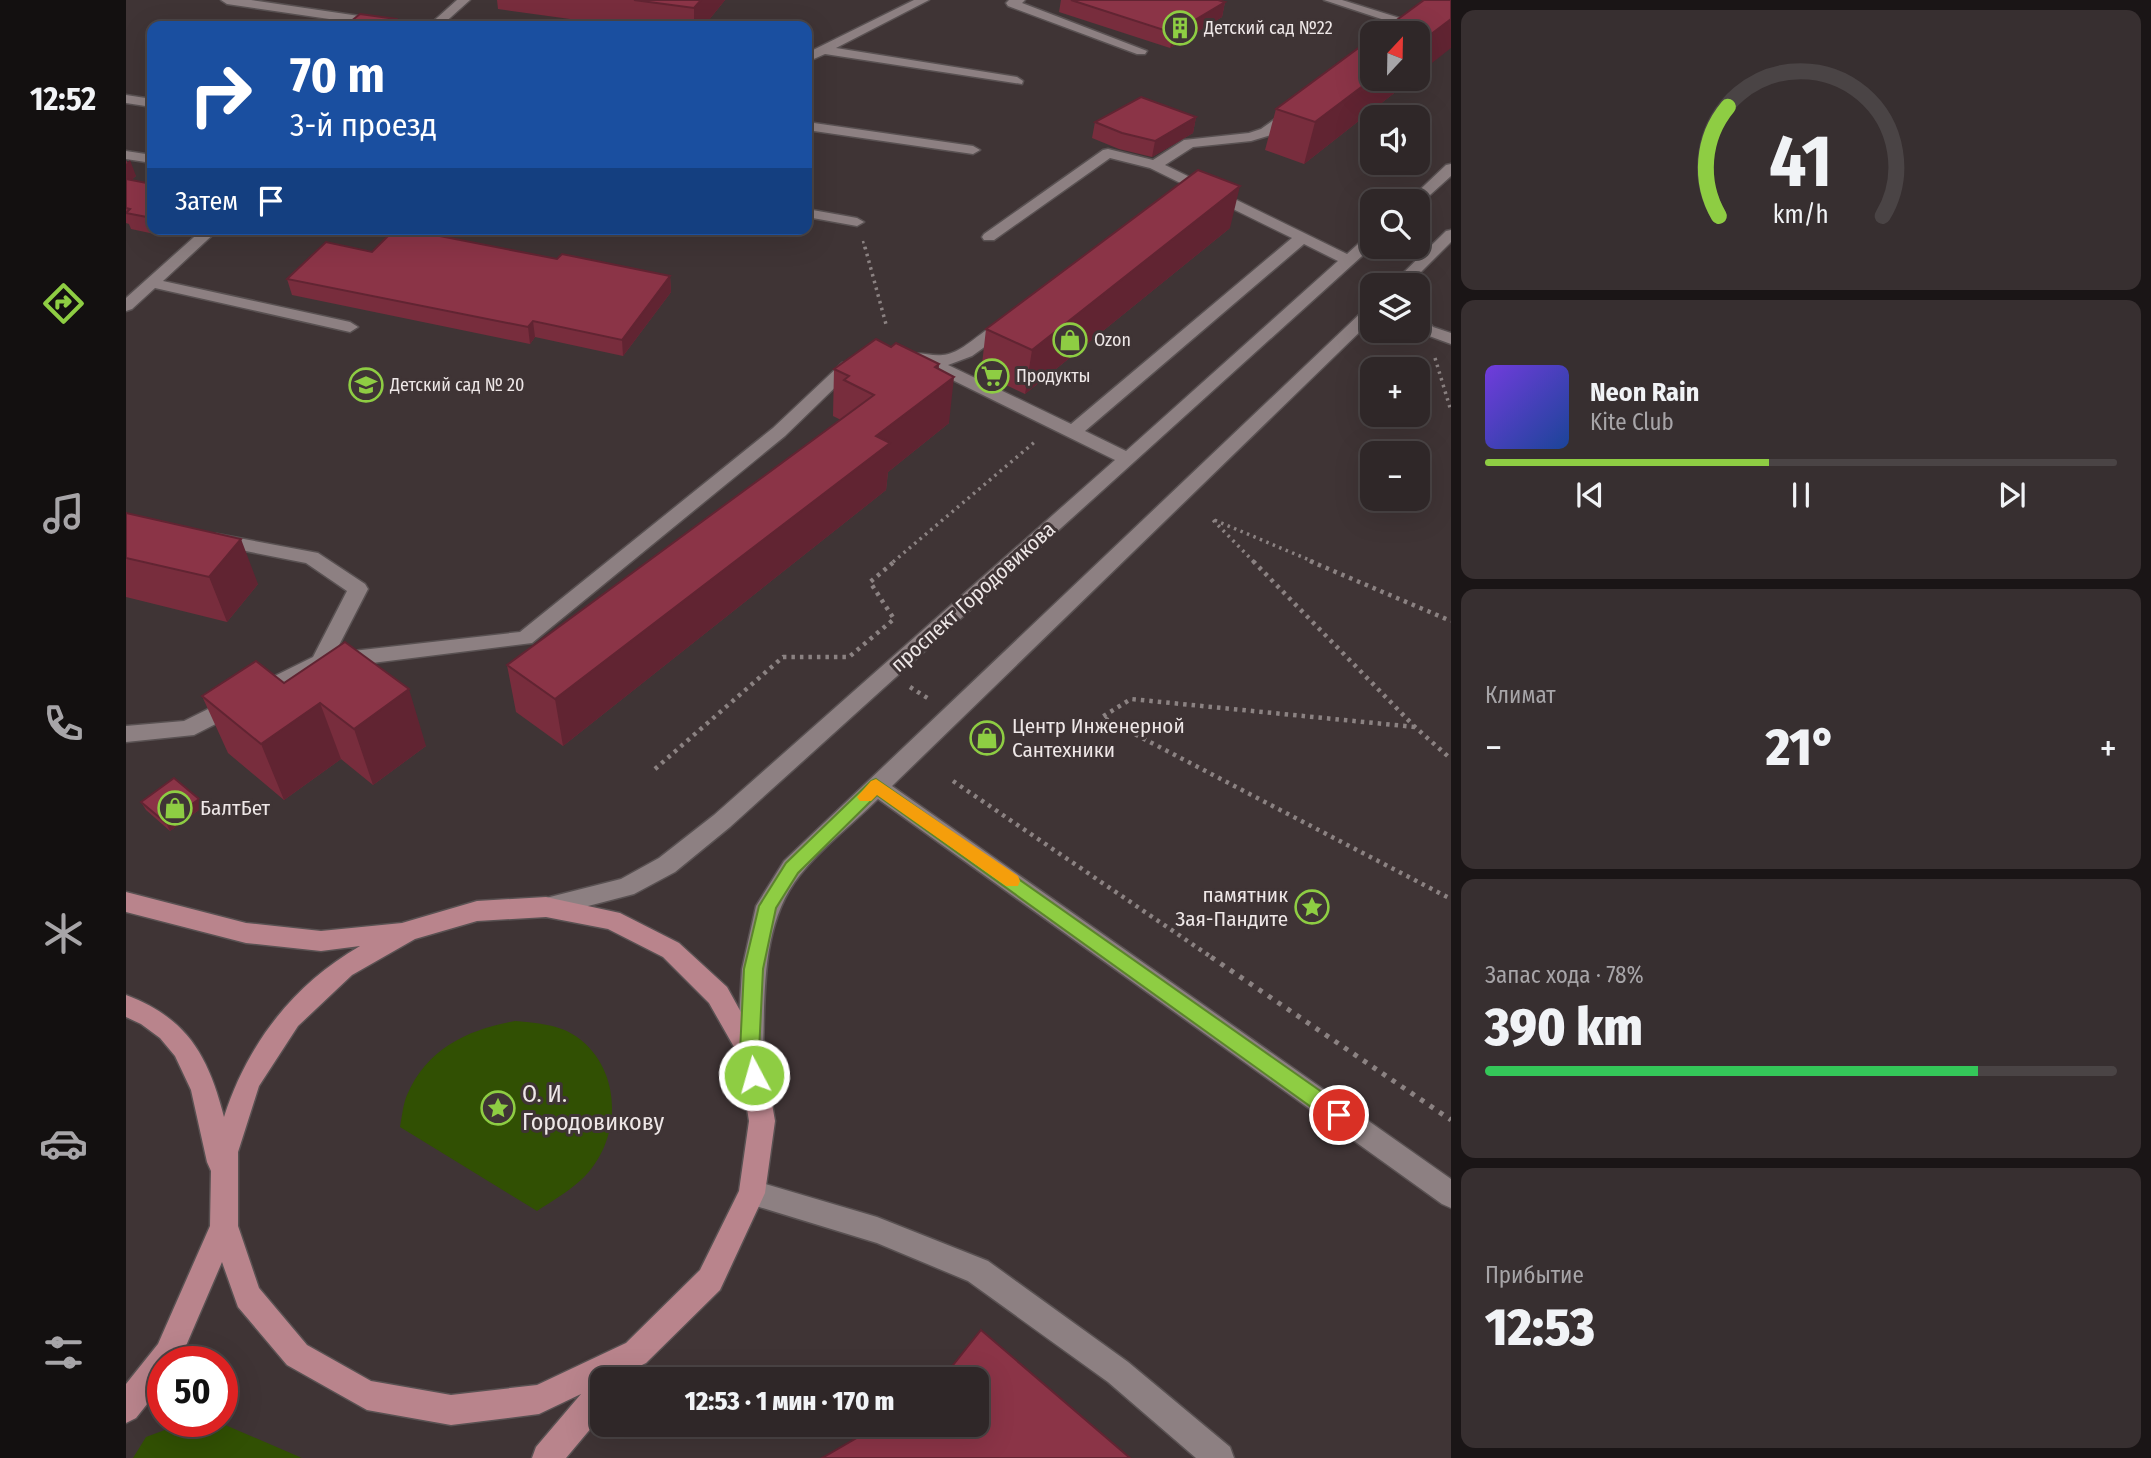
<!DOCTYPE html>
<html lang="ru">
<meta charset="utf-8">
<style>
body{margin:0;font-family:"Fira Sans Condensed",sans-serif;background:#372f30;color:#f1f3f6;height:100vh;display:flex;flex-direction:column;font-size:26px;white-space:nowrap}
*{box-sizing:border-box;margin:0}
p{font-size:23px;color:#a7a5a8}
.icon{flex:none;width:38px;height:38px;fill:none;stroke:currentColor;stroke-width:2;stroke-linecap:round;stroke-linejoin:round}
.map{position:relative;flex:1;overflow:hidden}
.side{display:flex;flex-direction:column;gap:10px;padding:10px;background:#1a1516;width:700px}
.side>*{flex:none}
.banner{position:absolute;left:21px;top:21px;width:665px;height:214px;border-radius:14px;box-shadow:0 7px 28px #0002,0 0 0 2px #4a4445;background:#1a4fa0;color:#fff;overflow:hidden}
.needle{width:46px;rotate:22deg}
.buttons{position:absolute;left:1234px;top:21px;display:grid;gap:14px}
.buttons a{display:grid;place-items:center;width:70px;height:70px;border-radius:14px;background:#2f2728;box-shadow:0 7px 28px #0002,0 0 0 2px #4a4445;font-size:35px}
.speed{position:absolute;left:21px;top:1346px;display:flex;gap:14px;font-size:35px;font-weight:700;text-align:center}
.speed>*{display:grid;place-content:center;width:91px;height:91px;border-radius:50%;background:#2f2728;box-shadow:0 7px 28px #0002,0 0 0 2px #4a4445;line-height:1}
.speed .limit{border:10px solid #d22;background:#fff;color:#111}
.pin{position:absolute;display:grid;place-items:center;width:60px;height:60px;color:#fff;margin:-30px;border:4px solid #fff;border-radius:50%;box-shadow:0 2px 7px #0007}
.me{position:absolute;width:77px;margin:-38px;rotate:354deg;stroke-linejoin:round;filter:drop-shadow(0 0 5px #0008)}
.turn{display:flex;align-items:center;gap:24px;height:147px;padding:0 28px;font-size:32px}
.turn .icon{width:91px;height:91px;stroke-width:2.5}
.turn b{display:block;font-size:49px;line-height:60px}
.then{display:flex;align-items:center;height:66px;padding:0 28px;background:#0003;gap:14px;font-size:26px}
.big{font-size:52px;font-weight:800;line-height:1.1}
.side .widget{flex:1;display:flex;flex-direction:column;justify-content:center;gap:10px;min-width:0;padding:0 24px;border-radius:14px;background:#372f30}
.side .dial{align-items:center;gap:0}
.dial svg{height:182px;overflow:visible;fill:none;stroke:#4a4445;stroke-width:7;stroke-linecap:round;text-anchor:middle}
.dial text{fill:#f1f3f6;stroke:none}
.song{display:flex;align-items:center;gap:21px}
.cover{width:84px;height:84px;border-radius:10px;background:linear-gradient(135deg,hsl(260 70% 55%),hsl(220 70% 35%))}
.played{height:7px;border-radius:4px;background:linear-gradient(90deg,#8ecd43 45%,#4a4445 45%)}
.keys{display:flex;justify-content:space-around;direction:ltr}
.heat{display:flex;justify-content:space-between;align-items:center;font-size:38px;direction:ltr}
.charge{height:10px;border-radius:5px;background:linear-gradient(90deg,#34c759 78%,#4a4445 0)}
.trip{position:absolute;left:464px;top:1367px;width:399px;height:70px;border-radius:14px;background:#2f2728;box-shadow:0 7px 28px #0002,0 0 0 2px #4a4445;font-weight:800;line-height:70px;text-align:center}
main{display:flex;flex:1;min-height:0}
.dock{display:flex;flex-direction:column;width:126px;justify-content:space-around;align-items:center;background:#131010;color:#a7a5a8}
.dock .icon{width:49px;height:49px}
.dock .active{color:#8ecd43}
.dock b{font-size:32px;color:#f1f3f6}
.map>svg:first-child{display:block}
.green{fill:#315003}
.lines{fill:none;stroke-linecap:round;stroke-linejoin:round}
.minor-casing{stroke:#595152;stroke-width:3}
.major-casing{stroke:#595152;stroke-width:3}
.path-far3{stroke:#8b8282;stroke-width:2.5;stroke-dasharray:2.5 3.5;stroke-linecap:butt}
.path-far2{stroke:#8b8282;stroke-width:3.5;stroke-dasharray:2.5 4.5;stroke-linecap:butt}
.path-far1{stroke:#8b8282;stroke-width:4.5;stroke-dasharray:3.5 5;stroke-linecap:butt}
.path{stroke:#8b8282;stroke-width:5;stroke-dasharray:4.5 7;stroke-linecap:butt}
.minor{fill:#8d8082;fill-rule:evenodd}
.major{fill:#b9848c;fill-rule:evenodd}
.wall{fill:#782d3d}
.shaded-wall{fill:#612432}
.building{fill:#8b3447;stroke:#612432;stroke-width:2}
.route{fill:#8ecd43;stroke:#5c852c;stroke-width:2}
.slow{fill:#f59e0b}
.labels{text-anchor:middle;dominant-baseline:central;stroke-width:6;stroke-linejoin:round;paint-order:stroke}
.far-poi-label{font-size:18px;fill:#eee7e7;stroke:#3f3435;text-anchor:start}
.street-label{font-size:21px;fill:#eee7e7;stroke:#3f3435}
.poi-label{font-size:21px;fill:#eee7e7;stroke:#3f3435;text-anchor:start}
.near-poi-label{font-size:24px;fill:#eee7e7;stroke:#3f3435;text-anchor:start}
</style>
<main>
<nav class="dock">
<b>12:52</b>
<svg class="icon active" aria-label="directions" viewBox="0 0 24 24"><path d="M12 3l9 9-9 9-9-9zM9 14v-3h6M13 9l2 2-2 2"/></svg>
<svg class="icon" aria-label="music" viewBox="0 0 24 24"><path d="M9 18V5l10-2v13"/><circle cx="6" cy="18" r="3"/><circle cx="16" cy="16" r="3"/></svg>
<svg class="icon" aria-label="phone" viewBox="0 0 24 24"><path d="M5 4h4l2 5-3 2q2 4 5 5l2-3 5 2v4C11 20 4 13 5 4z"/></svg>
<svg class="icon" aria-label="climate" viewBox="0 0 24 24"><path d="M12 3v18M4 7l16 10M4 17L20 7"/></svg>
<svg class="icon" aria-label="car" viewBox="0 0 24 24"><path d="M5 17H2v-5l4-1 3-4h7l3 4 3 1v5h-3M9 17h6M6 11h13"/><circle cx="7" cy="17" r="2"/><circle cx="17" cy="17" r="2"/></svg>
<svg class="icon" aria-label="filters" viewBox="0 0 24 24"><path d="M4 7h16M4 17h16"/><circle cx="9" cy="7" r="2"/><circle cx="15" cy="17" r="2"/></svg>
</nav>
<div class="map">
<svg width="1325" height="1458" viewBox="0 0 1325 1458">
<rect width="100%" height="100%" fill="#3f3435"/>
<!-- green -->
<path class="green" d="M 389,1021 C 410,1023 433,1024 451,1037 C 498,1071 496,1142 455,1180 C 442,1192 426,1201 411,1211 L 274,1127 C 276,1117 277,1104 281,1095 C 301,1048 343,1029 389,1021 Z
M 63,1421 L 90,1421 L 176,1458 L 7,1458 L 20,1437 Z"/>
<g class="lines">
<defs>
<path id="minor" d="M 95,0 L 125,0 L 274,22 L 280,26 L 251,26 L 101,4 Z
M 331,0 L 344,0 L 315,26 L 302,26 Z
M 788,0 L 803,0 L 710,48 L 891,77 L 897,81 L 896,84 L 699,54 L 681,62 L 681,53 Z
M 883,0 L 899,0 L 896,3 L 1021,51 L 1019,54 L 1011,54 L 882,6 L 880,3 Z
M 1198,0 L 1216,0 L 1325,34 L 1325,42 Z
M 0,95 L 26,99 L 26,107 L 0,103 Z
M 1166,107 L 1173,111 L 1171,114 L 1145,135 L 1125,141 L 1067,147 L 1039,165 L 1221,254 L 1241,236 L 1246,235 L 1246,247 L 604,827 L 549,872 L 508,894 L 420,917 L 412,914 L 408,907 L 412,900 L 495,879 L 533,858 L 588,815 L 989,460 L 794,364 L 778,361 L 776,358 L 778,355 C 799,349 810,362 832,350 C 847,343 873,315 889,319 L 891,322 L 889,325 L 846,356 L 822,365 L 945,424 L 1166,238 L 1024,168 L 984,158 L 868,240 L 858,240 L 856,237 L 858,234 L 977,150 L 982,149 L 1027,160 L 1058,140 L 1123,133 L 1135,129 ZM 1178,244 L 1212,261 L 1000,451 L 959,431 Z
M 681,122 L 847,146 L 854,150 L 847,154 L 681,130 Z
M 0,151 L 26,155 L 26,163 L 0,159 Z
M 1325,164 L 1325,176 L 1294,204 L 1292,205 L 1292,201 L 1282,201 L 1320,165 Z
M 681,209 L 731,218 L 738,222 L 731,226 L 681,217 Z
M 77,229 L 93,229 L 37,281 L 224,322 L 232,327 L 224,332 L 29,288 L 6,309 L 0,311 L 0,298 Z
M 1325,230 L 1325,242 L 1282,285 L 1265,285 L 1320,231 Z
M 1246,306 L 1246,320 L 766,786 L 1325,1179 L 1325,1208 L 1316,1204 L 752,799 C 727,824 696,847 674,875 C 635,923 639,993 637,1052 L 633,1060 L 624,1063 L 615,1060 L 611,1052 L 616,969 L 630,906 L 658,861 L 1240,308 Z
M 1292,315 L 1298,317 L 1307,327 L 1325,333 L 1325,344 L 1295,333 L 1292,329 Z
M 731,360 L 737,362 L 739,365 L 737,368 L 727,370 L 659,436 L 406,643 L 198,669 L 68,735 L 0,742 L 0,726 L 58,721 L 187,657 L 221,591 L 180,563 L 84,544 L 82,540 L 84,536 L 91,534 L 192,553 L 239,584 L 242,589 L 209,653 L 394,632 L 647,428 L 716,363 Z
M 626,1180 L 751,1217 L 862,1261 L 1002,1362 L 1104,1447 L 1108,1458 L 1070,1458 L 982,1382 L 842,1281 L 751,1243 L 617,1202 L 613,1193 L 617,1184 Z"/>
<path id="major" d="M 0,892 L 120,923 L 195,931 L 276,923 L 351,901 L 420,897 L 494,913 L 553,943 L 601,987 L 637,1052 L 649,1121 L 639,1193 L 594,1290 L 520,1363 L 487,1379 L 476,1379 L 476,1415 L 440,1458 L 406,1458 L 410,1447 L 455,1394 L 413,1414 L 325,1425 L 241,1410 L 161,1365 L 112,1307 L 96,1262 L 53,1362 L 37,1362 L 37,1384 L 10,1418 L 0,1423 L 0,1384 L 32,1344 L 84,1226 L 85,1171 L 81,1162 L 65,1090 L 49,1056 L 34,1038 L 15,1024 L 0,1017 L 0,995 C 61,1018 82,1055 98,1117 C 122,1043 167,985 234,946 L 195,951 L 120,943 L 0,912 ZM 420,917 L 482,929 L 537,957 L 583,1003 L 612,1054 L 623,1121 L 613,1191 L 574,1270 L 500,1343 L 411,1385 L 325,1395 L 245,1381 L 181,1345 L 133,1288 L 112,1226 L 112,1152 L 133,1086 L 172,1026 L 226,975 L 289,939 L 351,921 Z"/>
</defs>
<!-- minor casing -->
<use href="#minor" class="minor-casing"/>
<!-- major casing -->
<use href="#major" class="major-casing"/>
<!-- path-far3 -->
<path class="path-far3" d="M 737,241 L 739,249"/>
<!-- path-far2 -->
<path class="path-far2" d="M 739,247 L 761,328
M 1309,358 L 1325,411
M 767,562 L 911,440
M 1128,562 L 1086,519 L 1188,562"/>
<!-- path-far1 -->
<path class="path-far1" d="M 1127,561 L 1289,727 L 1325,759
M 1184,561 L 1325,621
M 784,687 L 803,699
M 860,726 L 872,732
M 1289,727 L 1005,699 L 976,717 L 1325,899
M 529,769 L 657,657 L 723,657 L 768,619 L 744,582 L 769,561
M 827,781 L 1088,959"/>
<!-- path -->
<path class="path" d="M 1085,957 L 1325,1120"/>
<!-- minor -->
<use href="#minor" class="minor"/>
<!-- major -->
<use href="#major" class="major"/>
</g>
<!-- wall -->
<path class="wall" d="M 371,0 L 599,0 L 578,26 L 495,26 L 372,9 Z
M 935,0 L 1092,0 L 1099,2 L 1096,17 L 1044,48 L 933,12 Z
M 1246,79 L 1286,79 L 1178,164 L 1139,150 L 1150,109 Z
M 1070,117 L 1067,133 L 1026,157 L 993,149 L 966,138 L 969,122 Z
M 0,160 L 10,176 L 5,180 L 26,184 L 26,229 L 45,229 L 38,236 L 5,229 L 3,224 L 0,223 Z
M 1104,228 L 899,394 L 855,373 L 860,329 Z
M 246,252 L 431,259 L 544,276 L 545,292 L 497,356 L 409,337 L 404,344 L 166,295 L 161,279 Z
M 765,347 L 813,364 L 812,369 L 823,423 L 762,472 L 760,490 L 437,746 L 390,712 L 381,665 L 715,420 L 707,416 L 708,369 Z
M 0,513 L 132,584 L 101,622 L 0,597 Z
M 158,683 L 300,746 L 247,785 L 215,759 L 158,800 L 102,753 L 76,696 Z
M 15,802 L 77,807 L 44,831 L 20,810 Z"/>
<!-- shaded-wall -->
<path class="shaded-wall" d="M 575,0 L 599,0 L 578,26 L 568,26 L 568,8 Z
M 1099,2 L 1096,17 L 1044,48 L 1047,33 Z
M 270,19 L 272,26 L 262,26 Z
M 1325,19 L 1325,48 L 1292,74 L 1292,44 Z
M 1246,79 L 1286,79 L 1178,164 L 1189,122 Z
M 1070,117 L 1067,133 L 1026,157 L 1029,141 Z
M 4,160 L 10,176 L 0,185 L 0,164 Z
M 1114,186 L 1104,228 L 899,394 L 906,350 Z
M 36,229 L 45,229 L 38,236 Z
M 544,276 L 545,292 L 497,356 L 496,340 Z
M 407,321 L 409,337 L 404,344 L 402,327 Z
M 813,364 L 811,390 L 828,377 L 823,423 L 762,472 L 760,490 L 437,746 L 429,699 L 750,436 L 809,367 Z
M 115,539 L 132,584 L 101,622 L 83,577 Z
M 283,689 L 300,746 L 247,785 L 228,729 Z
M 194,703 L 215,759 L 158,800 L 135,744 Z
M 73,799 L 77,807 L 44,831 L 40,823 Z"/>
<!-- building -->
<path class="building" d="M 508,0 L 575,0 L 568,8 Z
M 945,0 L 1092,0 L 1099,2 L 1047,33 Z
M 1298,0 L 1325,0 L 1325,19 L 1292,44 L 1292,33 L 1253,33 Z
M 234,14 L 270,19 L 262,26 L 219,26 Z
M 1246,38 L 1246,79 L 1189,122 L 1150,109 Z
M 1015,97 L 1070,117 L 1029,141 L 996,133 L 969,122 Z
M 1072,170 L 1114,186 L 906,350 L 860,329 Z
M 0,179 L 26,184 L 26,218 L 0,213 L 4,209 L 0,208 Z
M 269,229 L 278,229 L 431,259 L 436,254 L 544,276 L 496,340 L 407,321 L 402,327 L 161,279 L 200,242 L 246,252 Z
M 750,339 L 765,347 L 770,343 L 813,364 L 809,367 L 828,377 L 750,436 L 764,443 L 429,699 L 381,665 L 748,395 L 718,380 L 723,376 L 708,369 Z
M 0,513 L 115,539 L 83,577 L 0,558 Z
M 219,642 L 283,689 L 228,729 L 194,703 L 135,744 L 76,696 L 130,661 L 158,683 Z
M 48,778 L 73,799 L 40,823 L 15,802 Z
M 855,1330 L 1004,1458 L 696,1458 L 755,1424 L 850,1424 L 850,1379 L 816,1379 Z"/>
<!-- route -->
<path class="route" d="M 750,779 L 1220,1109 L 1223,1115 L 1220,1122 L 1213,1124 L 1206,1122 L 751,795 L 672,873 L 650,908 L 637,969 L 633,1052 L 637,1075 L 635,1081 L 628,1084 L 621,1081 L 614,1052 L 618,969 L 633,906 L 660,863 L 745,781 Z"/>
<!-- slow -->
<path class="slow" d="M 750,779 L 892,876 L 894,881 L 892,886 L 880,886 L 751,795 L 745,801 L 734,801 L 731,797 L 745,781 Z"/>
<!-- icons -->
<defs>
<symbol id="building-ring" viewBox="-11 -11 22 22"><circle r="9.5" fill="#3f3435" stroke="#8ecd43" stroke-width="1.5"/><path d="M-4-6H4V6H1V3H-1V6H-4ZM-2.5-4.3h1.7v1.8h-1.7ZM.8-4.3h1.7v1.8H.8ZM-2.5-1h1.7V.8h-1.7ZM.8-1h1.7V.8H.8Z" fill="#8ecd43"/></symbol>
<symbol id="shop-ring" viewBox="-11 -11 22 22"><circle r="9.5" fill="#3f3435" stroke="#8ecd43" stroke-width="1.5"/><path d="M-5-2.5h2.3a2.7 3.5 0 0 1 5.4 0H5L5.5 6h-11ZM-1.5-2.5h3a1.5 2.3 0 0 0-3 0Z" fill="#8ecd43"/></symbol>
<symbol id="supermarket-ring" viewBox="-11 -11 22 22"><circle r="9.5" fill="#3f3435" stroke="#8ecd43" stroke-width="1.5"/><path d="M-6-5.5h2.5l.6 2H6L4.5 2H-2.5L-4.4-4H-6ZM-1.5 3.2a1.3 1.3 0 1 0 .1 0ZM3 3.2a1.3 1.3 0 1 0 .1 0Z" fill="#8ecd43"/></symbol>
<symbol id="school-ring" viewBox="-11 -11 22 22"><circle r="9.5" fill="#3f3435" stroke="#8ecd43" stroke-width="1.5"/><path d="M0-5L7-2L0 1L-7-2ZM-4 1L0 2.5L4 1V4Q0 6-4 4Z" fill="#8ecd43"/></symbol>
<symbol id="sight-ring" viewBox="-11 -11 22 22"><circle r="9.5" fill="#3f3435" stroke="#8ecd43" stroke-width="1.5"/><path d="M0-6L1.8-2.2L6-1.7L2.9 1.2L3.7 5.4L0 3.3L-3.7 5.4L-2.9 1.2L-6-1.7L-1.8-2.2Z" fill="#8ecd43"/></symbol>
</defs>
<g fill-rule="evenodd">
<use href="#building-ring" x="1035" y="9" width="38" height="38"/>
<use href="#shop-ring" x="925" y="321" width="38" height="38"/>
<use href="#supermarket-ring" x="847" y="357" width="38" height="38"/>
<use href="#school-ring" x="221" y="366" width="38" height="38"/>
<use href="#shop-ring" x="842" y="719" width="38" height="38"/>
<use href="#shop-ring" x="30" y="789" width="38" height="38"/>
<use href="#sight-ring" x="1167" y="888" width="38" height="38"/>
<use href="#sight-ring" x="353" y="1089" width="38" height="38"/>
</g>
<g class="labels">
<!-- far-poi labels -->
<g class="far-poi-label">
<text x="1078" y="28">Детский сад №22</text>
<text x="968" y="340">Ozon</text>
<text x="890" y="376">Продукты</text>
<text x="264" y="385">Детский сад № 20</text>
</g>
<!-- street labels -->
<g class="street-label">
<text transform="translate(847 597) rotate(-42)">проспект Городовикова</text>
</g>
<!-- poi labels -->
<g class="poi-label">
<text x="886" y="726">Центр Инженерной<tspan x="886" dy="24">Сантехники</tspan></text>
<text x="74" y="808">БалтБет</text>
<text x="1162" y="895" text-anchor="end">памятник<tspan x="1162" dy="24">Зая-Пандите</tspan></text>
</g>
<!-- near-poi labels -->
<g class="near-poi-label">
<text x="396" y="1094">О. И.<tspan x="396" dy="28">Городовикову</tspan></text>
</g>
</g>
</svg>
<div class="buttons">
<a><svg class="needle" viewBox="-14 -14 28 28"><path d="M0-13l5 13h-10z" fill="#e53935"/><path d="M0 13l5-13h-10z" fill="#a7a5a8"/></svg></a>
<a><svg class="icon" aria-label="sound" viewBox="0 0 24 24"><path d="M4 9h4l5-4v14l-5-4H4zM17 9q2 3 0 6"/></svg></a>
<a><svg class="icon" aria-label="search" viewBox="0 0 24 24"><circle cx="10" cy="10" r="6"/><path d="M15 15l6 6"/></svg></a>
<a><svg class="icon" aria-label="layers" viewBox="0 0 24 24"><path d="M12 4l9 5-9 5-9-5zM3 14l9 5 9-5"/></svg></a>
<a>+</a>
<a>−</a>
</div>
<div class="speed"><div class="limit">50</div></div>
<div class="pin" style="left:1213px;top:1115px;background:#d93025"><svg class="icon" aria-label="arrive" viewBox="0 0 24 24"><path d="M6 21V4h12l-3 4 3 4H6"/></svg></div>
<svg class="me" style="left:628px;top:1075px" viewBox="-20 -20 40 40"><circle r="17" fill="#8ecd43" stroke="#fff" stroke-width="3"/><path d="M0-11L8 9 0 5-8 9z" fill="#fff"/></svg>
<div class="trip">12:53 · 1 мин · 170 m</div>
<div class="banner">
<div class="turn"><svg class="icon" aria-label="right" viewBox="0 0 24 24"><path d="M7 20v-9h11M14 6l5 5-5 5"/></svg><div><b>70 m</b>3-й проезд</div></div>
<div class="then">Затем<svg class="icon" aria-label="arrive" viewBox="0 0 24 24"><path d="M6 21V4h12l-3 4 3 4H6"/></svg></div>
</div>
</div>
<section class="side">
<div class="widget dial"><svg viewBox="0 0 100 80">
<path d="M14 69A42 42 0 1 1 86 69"/>
<path d="M14 69A42 42 0 0 1 18 21" stroke="#8ecd43"/>
<text x="50" y="56" font-size="32" font-weight="700">41</text>
<text x="50" y="72" font-size="11">km/h</text>
</svg></div>
<div class="widget">
<div class="song"><i class="cover"></i><div><b>Neon Rain</b><p>Kite Club</p></div></div>
<div class="played"></div>
<div class="keys"><svg class="icon" aria-label="previous" viewBox="0 0 24 24"><path d="M18 5L8 12l10 7zM5 5v14"/></svg><svg class="icon" aria-label="pause" viewBox="0 0 24 24"><path d="M8 5v14M16 5v14"/></svg><svg class="icon" aria-label="next" viewBox="0 0 24 24"><path d="M6 5l10 7-10 7zM19 5v14"/></svg></div>
</div>
<div class="widget"><p>Климат</p>
<div class="heat"><a>−</a><b class="big">21°</b><a>+</a></div>
</div>
<div class="widget"><p>Запас хода · 78%</p><b class="big">390 km</b><div class="charge"></div></div>
<div class="widget"><p>Прибытие</p><b class="big">12:53</b></div>
</section>
</main>
